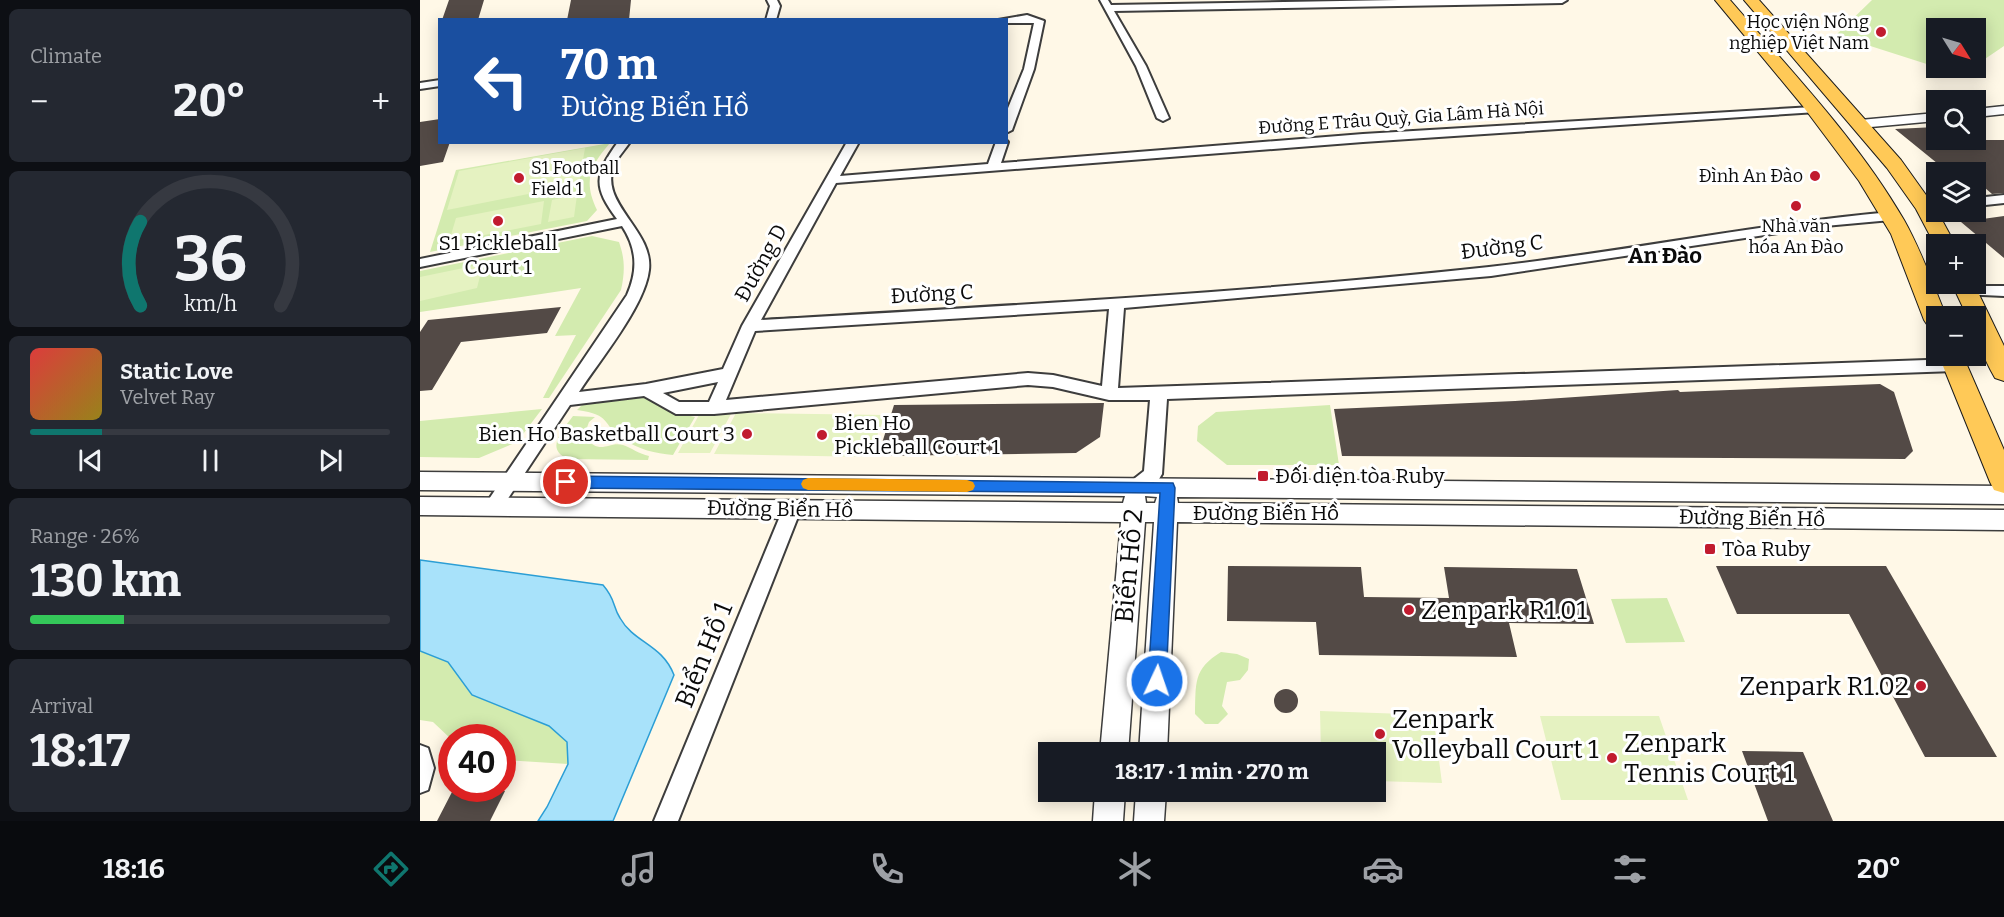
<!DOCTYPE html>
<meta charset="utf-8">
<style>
body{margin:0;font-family:Bitter,serif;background:#242831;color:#f1f3f6;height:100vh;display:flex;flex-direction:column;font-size:22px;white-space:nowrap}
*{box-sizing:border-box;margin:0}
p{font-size:20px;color:#9ea1a6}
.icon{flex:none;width:33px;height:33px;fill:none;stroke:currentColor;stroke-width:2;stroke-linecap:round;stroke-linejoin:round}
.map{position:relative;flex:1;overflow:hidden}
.drawer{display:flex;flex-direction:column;gap:9px;padding:9px;background:#0d0f14;width:420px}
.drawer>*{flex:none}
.banner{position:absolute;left:18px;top:18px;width:570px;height:126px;border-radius:0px;box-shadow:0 3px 15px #0003;background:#1a4fa0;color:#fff;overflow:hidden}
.needle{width:39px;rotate:127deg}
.buttons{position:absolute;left:1506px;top:18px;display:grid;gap:12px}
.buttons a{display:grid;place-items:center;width:60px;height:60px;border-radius:0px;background:#171b24;box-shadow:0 3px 15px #0003;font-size:30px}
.speed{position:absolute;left:18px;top:724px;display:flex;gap:12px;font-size:30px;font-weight:700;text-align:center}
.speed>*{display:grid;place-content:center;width:78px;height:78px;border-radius:50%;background:#171b24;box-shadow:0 3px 15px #0003;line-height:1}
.speed .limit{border:9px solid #d22;background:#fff;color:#111}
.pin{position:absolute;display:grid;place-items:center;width:51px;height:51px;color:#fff;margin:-26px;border:3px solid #fff;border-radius:50%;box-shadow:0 2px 6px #0007}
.me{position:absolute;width:66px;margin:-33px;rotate:3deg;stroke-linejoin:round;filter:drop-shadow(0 0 4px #0008)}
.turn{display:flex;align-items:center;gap:21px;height:126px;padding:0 24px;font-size:27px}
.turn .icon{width:78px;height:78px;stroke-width:2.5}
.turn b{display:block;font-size:42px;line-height:51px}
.big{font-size:45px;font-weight:700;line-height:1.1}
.drawer .widget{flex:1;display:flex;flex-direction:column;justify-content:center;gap:9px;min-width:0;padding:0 21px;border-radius:9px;background:#242831}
.drawer .dial{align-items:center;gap:0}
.dial svg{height:156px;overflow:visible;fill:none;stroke:#363941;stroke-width:7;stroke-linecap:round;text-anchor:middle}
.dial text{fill:#f1f3f6;stroke:none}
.song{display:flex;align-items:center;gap:18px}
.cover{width:72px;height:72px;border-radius:9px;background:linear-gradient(135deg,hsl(0 70% 55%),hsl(50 70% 35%))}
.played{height:6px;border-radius:3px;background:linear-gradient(90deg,#0f766e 20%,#363941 20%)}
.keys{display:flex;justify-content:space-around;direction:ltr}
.heat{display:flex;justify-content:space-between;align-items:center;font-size:33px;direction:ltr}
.charge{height:9px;border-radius:4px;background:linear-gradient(90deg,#34c759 26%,#363941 0)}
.trip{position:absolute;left:618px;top:742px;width:348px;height:60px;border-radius:0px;background:#171b24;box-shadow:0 3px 15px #0003;font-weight:700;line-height:60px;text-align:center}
.dock{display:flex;height:96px;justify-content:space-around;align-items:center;background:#090b0e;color:#9ea1a6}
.dock .icon{width:42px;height:42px}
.dock .selected{color:#0f766e}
.dock b{font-size:27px;color:#f1f3f6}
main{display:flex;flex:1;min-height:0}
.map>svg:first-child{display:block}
.green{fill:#d3ebaf}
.pitch{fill:#e5f2c1}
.water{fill:#a8e2fa;stroke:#2b9ed5;stroke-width:1.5}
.building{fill:#534a46}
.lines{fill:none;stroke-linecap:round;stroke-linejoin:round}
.minor-casing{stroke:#3d3d3d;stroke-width:4}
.tertiary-casing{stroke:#3d3d3d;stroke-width:3}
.primary-casing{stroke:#1b1b1b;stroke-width:2}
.minor{fill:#fff;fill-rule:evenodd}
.tertiary{fill:#fff;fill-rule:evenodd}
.primary{fill:#ffc957;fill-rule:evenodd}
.route{fill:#1a73e8;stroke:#114b97;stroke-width:1.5}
.slow{fill:#f59e0b}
.poi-dot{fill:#c11b2f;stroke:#fff;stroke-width:2}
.labels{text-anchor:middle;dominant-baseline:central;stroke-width:6;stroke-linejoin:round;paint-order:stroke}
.far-poi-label{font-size:18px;fill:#0a0a0a;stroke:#fff;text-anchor:end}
.far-street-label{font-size:18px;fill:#0a0a0a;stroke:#fff}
.poi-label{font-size:21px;fill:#0a0a0a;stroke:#fff;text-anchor:start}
.street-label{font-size:21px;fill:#0a0a0a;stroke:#fff}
.neighbourhood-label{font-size:22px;font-weight:bold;fill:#0a0a0a;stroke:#fff}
.near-street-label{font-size:26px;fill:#0a0a0a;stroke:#fff}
.near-poi-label{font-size:26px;fill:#0a0a0a;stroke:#fff;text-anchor:start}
</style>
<main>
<section class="drawer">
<div class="widget"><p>Climate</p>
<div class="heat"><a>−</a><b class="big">20°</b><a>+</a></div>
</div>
<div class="widget dial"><svg viewBox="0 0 100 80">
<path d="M14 69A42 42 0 1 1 86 69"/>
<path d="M14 69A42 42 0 0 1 14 26" stroke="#0f766e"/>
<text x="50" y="56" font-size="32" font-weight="700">36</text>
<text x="50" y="72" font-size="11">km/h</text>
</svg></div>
<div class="widget">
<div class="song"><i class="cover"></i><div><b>Static Love</b><p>Velvet Ray</p></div></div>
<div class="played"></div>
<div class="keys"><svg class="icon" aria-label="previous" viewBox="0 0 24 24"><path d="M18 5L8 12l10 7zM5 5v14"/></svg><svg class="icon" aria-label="pause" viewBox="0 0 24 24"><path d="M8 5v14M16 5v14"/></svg><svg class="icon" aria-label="next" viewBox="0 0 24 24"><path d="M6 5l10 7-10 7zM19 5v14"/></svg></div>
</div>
<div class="widget"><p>Range · 26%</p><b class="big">130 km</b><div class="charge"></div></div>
<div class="widget"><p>Arrival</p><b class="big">18:17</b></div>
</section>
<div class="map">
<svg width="1584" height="821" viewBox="0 0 1584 821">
<rect width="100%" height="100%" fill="#fff8e7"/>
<!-- green -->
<path class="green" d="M 1452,0 L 1584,0 L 1584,46 L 1556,65 L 1556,28 L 1516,28 L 1516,67 L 1416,35 Z
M 190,143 C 170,166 163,181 177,210 L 167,221 L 10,252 L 36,170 Z
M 172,236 L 199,242 C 205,259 205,272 201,290 L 129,398 L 123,398 L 156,335 L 135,336 L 161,288 L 0,312 L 0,271 Z
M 228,397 L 249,411 L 275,417 L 253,455 C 235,453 219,450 203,439 C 180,423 193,415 157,410 L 162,405 Z
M 910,405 L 919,465 L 807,465 L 777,441 L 778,426 L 796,412 Z
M 122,409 L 97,442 L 59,458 L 0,457 L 0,421 Z
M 153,416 L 175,417 L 169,422 L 164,436 C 181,457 187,441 203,445 C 212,448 219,454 229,456 L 228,460 L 148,459 C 124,449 143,430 153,416 Z
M 1247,598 L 1265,642 L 1206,643 L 1191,599 Z
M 0,651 L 28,662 L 52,695 L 129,726 L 147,742 L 148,764 L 83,760 L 82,738 L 31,739 L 13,722 L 0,720 Z
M 801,652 L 817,654 L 829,659 L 828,670 L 820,680 L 807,682 L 802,706 L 808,714 L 798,724 L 785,724 L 775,714 C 776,683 773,669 801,652 Z"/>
<!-- pitch -->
<path class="pitch" d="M 165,148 L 159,184 L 27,210 L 39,171 Z
M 157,195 L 154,217 L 128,222 L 132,200 Z
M 124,201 L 121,224 L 29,242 L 36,218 Z
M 63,264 L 57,288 L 0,301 L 0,277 Z
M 280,413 L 311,414 L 290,453 L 258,453 Z
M 316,413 L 465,415 L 449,457 L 294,454 Z
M 900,711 L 1013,715 L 1022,783 L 956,781 L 956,753 L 901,753 Z
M 1120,716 L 1239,716 L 1268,800 L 1141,800 Z"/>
<!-- water -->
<path class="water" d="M 0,560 L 183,585 C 196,600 192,605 200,618 C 214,643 242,644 254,675 L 193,821 L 118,821 L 127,807 L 148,764 L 147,742 L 129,726 L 52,695 L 28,662 L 0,651 Z"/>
<!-- building -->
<path class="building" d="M 29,0 L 64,0 L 58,20 L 22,20 Z
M 151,0 L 211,0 L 209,20 L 147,20 Z
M 20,119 L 20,142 L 30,142 L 23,162 L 0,166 L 0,122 Z
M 1516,127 L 1516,140 L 1584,140 L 1584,193 L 1572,194 L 1556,180 L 1556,172 L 1528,172 L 1475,129 Z
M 1584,216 L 1584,258 L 1541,222 Z
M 141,307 L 127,333 L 41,342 L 12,390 L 0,391 L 0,332 L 8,320 Z
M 1460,384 L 1474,392 L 1493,451 L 1485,459 L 922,456 L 914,409 L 1095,401 L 1258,390 L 1260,392 Z
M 684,403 L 680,437 L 656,453 L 458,456 L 474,405 Z
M 808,566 L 941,567 L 944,597 L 1029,598 L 1024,567 L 1157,569 L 1174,624 L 1089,623 L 1097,657 L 899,655 L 896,622 L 807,621 Z
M 1296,566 L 1466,566 L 1577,757 L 1505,757 L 1429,614 L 1317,614 Z
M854 701a12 12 0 1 1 24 0a12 12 0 1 1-24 0Z
M 1322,751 L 1383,752 L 1413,821 L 1348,821 Z
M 85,791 L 70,821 L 17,821 L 32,792 Z"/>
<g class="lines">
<defs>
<path id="minor" d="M 347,0 L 357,0 L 360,6 L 356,20 L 346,20 L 350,6 Z
M 680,0 L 688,0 L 691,5 L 978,0 L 1147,0 L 1142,3 L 694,11 L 726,66 L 749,118 L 743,121 L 737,118 L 716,66 Z
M 607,15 L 624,21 L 614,69 L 592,130 L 586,133 L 586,113 L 604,69 L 614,23 L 586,23 L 586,20 L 578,20 Z
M 20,80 L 20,86 L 0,89 L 0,83 Z
M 1393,107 L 1399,110 L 1397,112 L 943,142 L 416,183 L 341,320 C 584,306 827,293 1069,267 C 1204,252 1336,224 1471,212 L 1478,216 L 1471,220 L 1405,226 L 1071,276 L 704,308 L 698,388 L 1535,359 L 1541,361 L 1543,365 L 1541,369 L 1535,371 L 747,399 L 742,474 L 739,479 L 716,494 L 710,492 L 707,487 L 710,482 L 724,471 L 730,400 L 689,400 L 633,387 L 608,385 L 294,414 L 256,414 L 224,396 L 150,405 L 79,512 L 73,514 L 67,512 L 64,507 L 67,502 L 207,295 C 218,270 217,249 202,226 L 0,267 L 0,259 L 197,219 C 173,187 174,175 198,142 L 210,142 C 205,149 200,155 196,161 C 174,202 234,228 229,270 C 225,306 179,361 159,392 L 226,384 L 303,369 L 322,326 L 427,142 L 439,142 L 420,176 L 568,164 L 576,142 L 586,142 L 586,140 L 588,142 L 581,163 L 943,134 ZM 689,309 L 682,386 L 633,375 L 608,373 L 306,400 L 335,331 ZM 298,382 L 289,402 L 259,402 L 243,393 Z
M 1584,195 L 1584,203 L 1556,206 L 1556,198 Z
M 1546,286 L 1584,286 L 1584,296 L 1541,294 L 1539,291 Z
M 372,502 L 378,504 L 381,509 L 258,821 L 234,821 L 363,509 L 366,504 Z
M 0,745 L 8,748 L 14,768 L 8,790 L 0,793 Z"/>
<path id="tertiary" d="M 1584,106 L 1584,114 L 1556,117 L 1556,109 Z
M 1516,113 L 1516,121 L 1440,128 L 1433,124 L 1440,120 Z
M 0,472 L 1584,486 L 1584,504 L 757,497 L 758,503 L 1584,510 L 1584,530 L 757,522 L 747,753 L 719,753 L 734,522 L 725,522 L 708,753 L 680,753 L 701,522 L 0,515 L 0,497 L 703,503 L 705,496 L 0,490 ZM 725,496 L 737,497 L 735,503 L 726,503 Z
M 675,792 L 705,792 L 703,821 L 673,821 Z
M 716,792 L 746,792 L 744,821 L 714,821 Z"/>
<path id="primary" d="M 1295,0 L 1310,0 C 1370,70 1437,139 1484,220 C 1501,250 1513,284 1526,316 L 1516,316 L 1516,328 L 1508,326 L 1504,320 L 1471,234 L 1439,181 L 1382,105 Z
M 1324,0 L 1339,0 L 1481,160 L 1516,209 L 1535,244 L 1516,244 L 1516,247 L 1496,209 L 1467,168 Z
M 1532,284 L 1554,284 L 1584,346 L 1584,381 L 1575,378 C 1563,357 1556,340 1556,316 L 1547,316 Z
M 1519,356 L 1543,356 L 1584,450 L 1584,493 L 1574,490 L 1570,482 Z"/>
</defs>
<!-- minor casing -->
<use href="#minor" class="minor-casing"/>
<!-- tertiary casing -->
<use href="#tertiary" class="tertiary-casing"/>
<!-- primary casing -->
<use href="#primary" class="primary-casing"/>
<!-- minor -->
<use href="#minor" class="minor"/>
<!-- tertiary -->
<use href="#tertiary" class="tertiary"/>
<!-- primary -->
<use href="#primary" class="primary"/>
</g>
<!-- route -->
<path class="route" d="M 146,476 L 753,483 L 755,488 L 746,681 L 743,687 L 737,690 L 731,687 L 728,681 L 740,493 L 146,488 L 141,486 L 138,482 L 141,478 Z"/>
<!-- slow -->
<path class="slow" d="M 388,478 L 547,480 L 553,482 L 555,486 L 553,490 L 547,492 L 388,490 L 383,488 L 381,484 L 383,480 Z"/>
<!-- markers -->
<g class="poi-dot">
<circle cx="1461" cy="32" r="6"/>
<circle cx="1395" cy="176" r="6"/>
<circle cx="99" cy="178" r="6"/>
<circle cx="1376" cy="206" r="6"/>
<circle cx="78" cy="221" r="6"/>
<circle cx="327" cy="434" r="6"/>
<circle cx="402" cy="435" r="6"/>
<rect x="837" y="470" width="12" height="12" rx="3"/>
<rect x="1284" y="543" width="12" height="12" rx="3"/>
<circle cx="989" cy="610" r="6"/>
<circle cx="1501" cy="686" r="6"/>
<circle cx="960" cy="734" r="6"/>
<circle cx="1192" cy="758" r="6"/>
</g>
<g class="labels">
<!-- far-poi labels -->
<g class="far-poi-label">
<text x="1449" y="22">Học viện Nông<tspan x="1449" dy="21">nghiệp Việt Nam</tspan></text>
<text x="111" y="168" text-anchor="start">S1 Football<tspan x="111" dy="21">Field 1</tspan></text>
<text x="1383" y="176">Đình An Đào</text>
<text x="1376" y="226" text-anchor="middle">Nhà văn<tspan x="1376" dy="21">hóa An Đào</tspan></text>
</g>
<!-- far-street labels -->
<g class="far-street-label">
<text transform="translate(981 118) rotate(-4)">Đường E Trâu Quỳ, Gia Lâm Hà Nội</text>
</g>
<!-- poi labels -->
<g class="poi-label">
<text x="78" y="243" text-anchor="middle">S1 Pickleball<tspan x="78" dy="24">Court 1</tspan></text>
<text x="414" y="423">Bien Ho<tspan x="414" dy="24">Pickleball Court 1</tspan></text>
<text x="315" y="434" text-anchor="end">Bien Ho Basketball Court 3</text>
<text x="855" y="476">Đối diện tòa Ruby</text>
<text x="1302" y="549">Tòa Ruby</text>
</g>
<!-- street labels -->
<g class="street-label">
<text transform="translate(1082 247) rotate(-7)">Đường C</text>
<text transform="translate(341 263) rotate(-61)">Đường D</text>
<text transform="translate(512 294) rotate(-3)">Đường C</text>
<text transform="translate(360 509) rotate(1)">Đường Biển Hồ</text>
<text x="846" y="513">Đường Biển Hồ</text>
<text transform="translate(1332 518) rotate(1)">Đường Biển Hồ</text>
</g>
<!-- neighbourhood labels -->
<g class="neighbourhood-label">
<text x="1245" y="255">An Đào</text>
</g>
<!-- near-street labels -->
<g class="near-street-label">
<text transform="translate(709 566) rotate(-85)">Biển Hồ 2</text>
<text transform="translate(284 655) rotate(-68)">Biển Hồ 1</text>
</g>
<!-- near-poi labels -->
<g class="near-poi-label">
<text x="1001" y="610">Zenpark R1.01</text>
<text x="1489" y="686" text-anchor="end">Zenpark R1.02</text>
<text x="972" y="719">Zenpark<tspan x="972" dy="30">Volleyball Court 1</tspan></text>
<text x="1204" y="743">Zenpark<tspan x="1204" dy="30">Tennis Court 1</tspan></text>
</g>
</g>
</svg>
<div class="buttons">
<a><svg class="needle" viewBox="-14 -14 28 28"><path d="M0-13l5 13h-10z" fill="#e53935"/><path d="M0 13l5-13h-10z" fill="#9ea1a6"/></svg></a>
<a><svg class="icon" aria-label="search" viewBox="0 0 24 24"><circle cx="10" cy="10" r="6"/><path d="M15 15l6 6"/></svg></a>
<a><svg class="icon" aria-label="layers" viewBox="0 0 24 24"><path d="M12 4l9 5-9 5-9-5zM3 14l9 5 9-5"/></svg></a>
<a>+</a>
<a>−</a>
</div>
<div class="speed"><div class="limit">40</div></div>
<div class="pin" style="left:146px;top:482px;background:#d93025"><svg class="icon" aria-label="arrive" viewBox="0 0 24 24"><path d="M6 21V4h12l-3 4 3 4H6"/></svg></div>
<svg class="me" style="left:737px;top:681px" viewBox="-20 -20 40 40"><circle r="17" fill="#1a73e8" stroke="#fff" stroke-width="3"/><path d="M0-11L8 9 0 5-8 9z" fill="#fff"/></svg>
<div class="trip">18:17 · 1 min · 270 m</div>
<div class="banner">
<div class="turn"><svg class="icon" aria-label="left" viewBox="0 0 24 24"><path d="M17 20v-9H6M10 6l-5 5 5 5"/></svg><div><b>70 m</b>Đường Biển Hồ</div></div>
</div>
</div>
</main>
<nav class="dock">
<b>18:16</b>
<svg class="icon selected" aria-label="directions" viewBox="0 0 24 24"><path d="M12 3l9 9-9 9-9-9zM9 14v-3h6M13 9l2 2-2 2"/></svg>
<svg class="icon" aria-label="music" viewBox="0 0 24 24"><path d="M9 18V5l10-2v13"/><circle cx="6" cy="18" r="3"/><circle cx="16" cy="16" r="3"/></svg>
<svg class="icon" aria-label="phone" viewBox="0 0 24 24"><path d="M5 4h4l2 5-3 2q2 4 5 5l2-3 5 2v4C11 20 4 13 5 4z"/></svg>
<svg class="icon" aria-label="climate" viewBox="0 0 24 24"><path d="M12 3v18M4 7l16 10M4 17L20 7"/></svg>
<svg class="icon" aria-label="car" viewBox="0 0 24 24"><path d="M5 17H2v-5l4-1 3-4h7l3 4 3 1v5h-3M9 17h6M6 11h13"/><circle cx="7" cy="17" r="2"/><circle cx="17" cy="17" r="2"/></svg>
<svg class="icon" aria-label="filters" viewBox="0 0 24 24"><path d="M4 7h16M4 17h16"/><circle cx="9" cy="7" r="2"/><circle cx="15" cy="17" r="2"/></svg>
<b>20°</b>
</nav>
